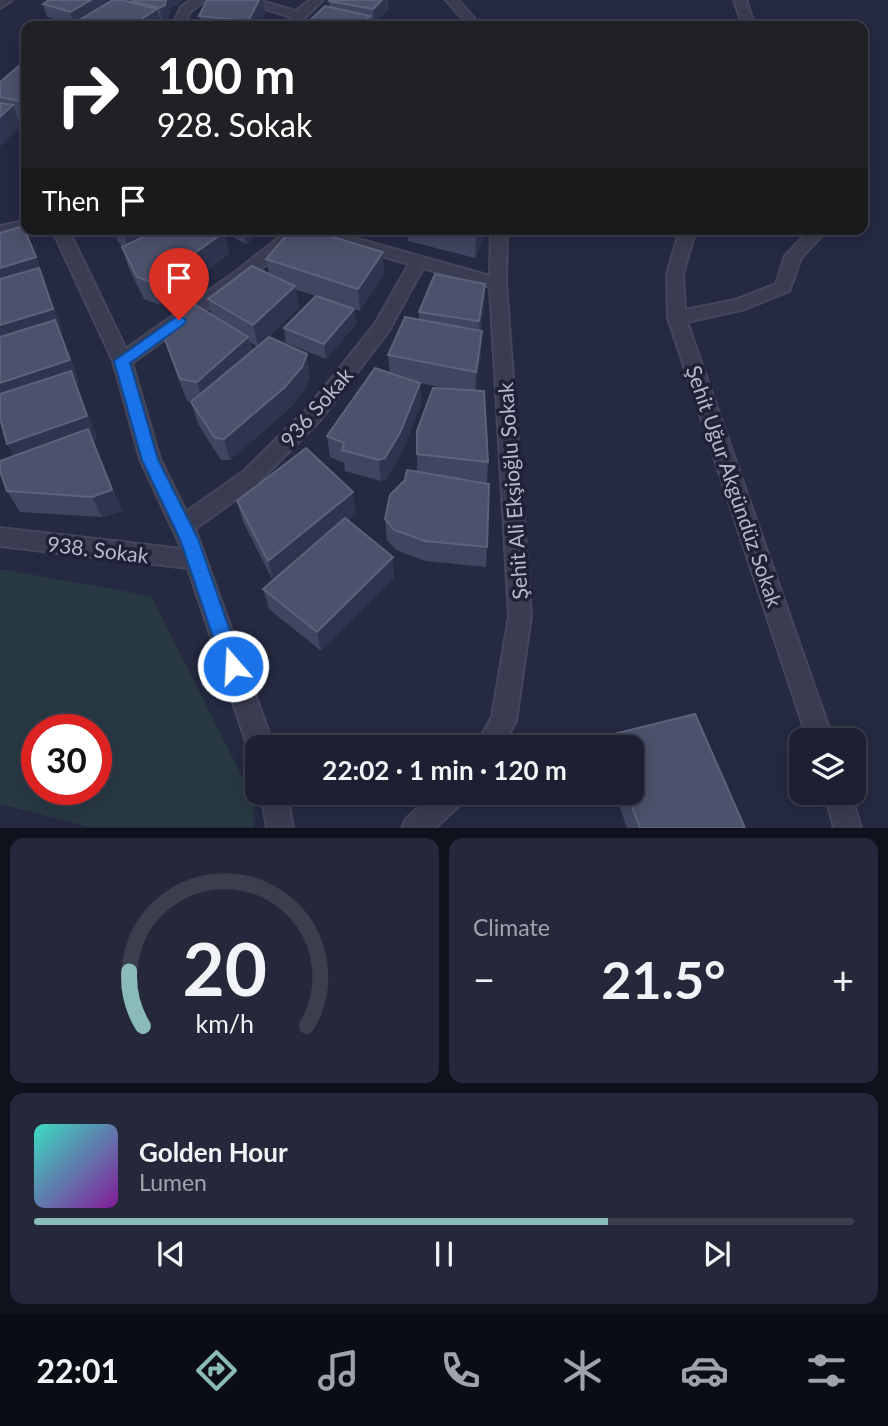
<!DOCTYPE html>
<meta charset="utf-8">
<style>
body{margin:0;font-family:Lato,sans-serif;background:#25283a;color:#f1f3f6;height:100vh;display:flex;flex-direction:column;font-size:26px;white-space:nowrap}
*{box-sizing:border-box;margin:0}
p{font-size:23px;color:#a0a3ac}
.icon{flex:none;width:38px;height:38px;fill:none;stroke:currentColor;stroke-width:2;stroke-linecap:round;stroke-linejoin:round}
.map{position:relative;height:828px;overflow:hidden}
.details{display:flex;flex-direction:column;gap:10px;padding:10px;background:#0f121c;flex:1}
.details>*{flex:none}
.hud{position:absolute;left:21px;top:21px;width:847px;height:214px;border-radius:14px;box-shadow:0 4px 18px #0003,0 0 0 2px #3a3e4d;background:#202124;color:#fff;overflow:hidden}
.buttons{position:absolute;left:789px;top:728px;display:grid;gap:14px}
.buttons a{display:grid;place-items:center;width:77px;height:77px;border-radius:14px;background:#1c2032;box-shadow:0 4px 18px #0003,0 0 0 2px #3a3e4d;font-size:35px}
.speed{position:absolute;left:21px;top:714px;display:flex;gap:14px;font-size:35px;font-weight:700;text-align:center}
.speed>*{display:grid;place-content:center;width:91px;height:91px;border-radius:50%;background:#1c2032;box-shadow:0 4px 18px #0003,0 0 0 2px #3a3e4d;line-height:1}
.speed .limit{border:10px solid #d22;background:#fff;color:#111}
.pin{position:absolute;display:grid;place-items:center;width:60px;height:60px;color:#fff;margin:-72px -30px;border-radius:50% 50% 50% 0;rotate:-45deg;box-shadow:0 0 7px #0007}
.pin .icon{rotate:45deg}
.me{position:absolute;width:77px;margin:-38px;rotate:341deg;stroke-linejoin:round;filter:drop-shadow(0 0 5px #0008)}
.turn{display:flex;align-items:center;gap:24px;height:147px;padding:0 21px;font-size:32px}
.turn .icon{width:91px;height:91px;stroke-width:2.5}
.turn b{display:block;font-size:49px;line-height:60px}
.then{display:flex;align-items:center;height:66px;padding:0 21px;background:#0003;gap:14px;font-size:26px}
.big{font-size:52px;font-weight:700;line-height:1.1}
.details .widget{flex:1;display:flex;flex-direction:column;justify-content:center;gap:10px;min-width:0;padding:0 24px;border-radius:14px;background:#25283a}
.details .dial{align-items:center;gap:0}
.dial svg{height:182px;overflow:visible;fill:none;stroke:#3a3e4d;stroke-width:7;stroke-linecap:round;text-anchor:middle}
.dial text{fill:#f1f3f6;stroke:none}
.song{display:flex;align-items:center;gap:21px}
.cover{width:84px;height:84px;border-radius:10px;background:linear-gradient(135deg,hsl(170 70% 55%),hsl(290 70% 35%))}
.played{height:7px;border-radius:4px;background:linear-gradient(90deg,#8bbbb9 70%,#3a3e4d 70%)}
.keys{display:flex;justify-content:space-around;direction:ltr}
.heat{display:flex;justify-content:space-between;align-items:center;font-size:38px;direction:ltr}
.details .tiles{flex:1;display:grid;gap:10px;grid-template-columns:1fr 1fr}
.widget:last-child{grid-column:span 2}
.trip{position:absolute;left:245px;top:735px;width:399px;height:70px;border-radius:14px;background:#1c2032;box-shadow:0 4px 18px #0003,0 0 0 2px #3a3e4d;font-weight:700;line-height:70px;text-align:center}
.dock{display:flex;height:112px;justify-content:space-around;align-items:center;background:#0b0d14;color:#a0a3ac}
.dock .icon{width:49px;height:49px}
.dock .active{color:#8bbbb9}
.dock b{font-size:32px;color:#f1f3f6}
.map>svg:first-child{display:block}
.green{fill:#283943;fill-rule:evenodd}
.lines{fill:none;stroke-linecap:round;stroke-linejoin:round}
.street-casing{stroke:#44465b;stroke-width:4}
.street{fill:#3a3d52;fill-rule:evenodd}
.wall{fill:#404660;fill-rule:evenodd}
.shaded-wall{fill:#30354f}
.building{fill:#4d526c;stroke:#5d627b;stroke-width:2}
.route{fill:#1a73e8;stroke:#114b97;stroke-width:2}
.labels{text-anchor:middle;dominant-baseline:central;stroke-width:7;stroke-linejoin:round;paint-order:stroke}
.street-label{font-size:21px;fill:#b7b9cc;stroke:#1f2237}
</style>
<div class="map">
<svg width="888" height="828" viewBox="0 0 888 828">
<rect width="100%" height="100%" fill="#252a42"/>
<!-- green -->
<path class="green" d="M 0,569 L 151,596 L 254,800 L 254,827 L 90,827 L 0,804 ZM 37,730 L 96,730 L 96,789 L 37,789 Z"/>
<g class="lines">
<defs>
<path id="street" d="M 0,0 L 12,0 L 0,8 Z
M 191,0 L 205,0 L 190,12 L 184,26 L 172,26 L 181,7 Z
M 238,0 L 257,0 L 296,11 L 310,0 L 323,0 L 296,26 L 285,25 L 291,17 Z
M 446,0 L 458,0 L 481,26 L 469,26 Z
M 734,0 L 746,0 L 755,26 L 743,26 Z
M 26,221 L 26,229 L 32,229 L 0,236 L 0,226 Z
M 52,229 L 68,229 L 126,349 L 230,276 L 290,229 L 323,229 L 490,276 L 491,229 L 507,229 L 506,284 L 531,616 L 516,721 L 502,747 L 475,747 L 492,717 L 509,616 L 490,287 L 423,268 L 388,332 L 320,420 L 257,484 L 195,529 L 274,747 L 257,747 L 257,758 L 252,756 L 248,747 L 188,568 L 0,546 L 0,528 L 182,549 L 140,459 L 113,361 ZM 304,234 L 409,264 L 375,324 L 306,410 L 243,472 L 186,512 L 160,459 L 132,363 L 242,284 Z
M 680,229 L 696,229 L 683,274 L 685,310 L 735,300 L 776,284 L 785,256 L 811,229 L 828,229 L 801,258 L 789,291 L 745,309 L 687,322 L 833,740 L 808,740 L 668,318 L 667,274 Z
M 261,793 L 287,793 L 293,828 L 267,828 Z
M 435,793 L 467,793 L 463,802 L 435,828 L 402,828 L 406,819 Z
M 825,793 L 851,793 L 861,828 L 834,828 Z"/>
</defs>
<!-- street casing -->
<use href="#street" class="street-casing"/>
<!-- street -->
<use href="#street" class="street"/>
</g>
<!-- wall -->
<path class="wall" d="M 129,0 L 170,9 L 168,19 L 163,22 L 160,21 L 162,26 L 79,26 L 78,23 L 75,26 L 47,17 L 43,4 L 129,2 Z
M 329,1 L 389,8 L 374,23 L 309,26 L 308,22 L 330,7 Z
M 265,13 L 259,26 L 201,26 L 199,16 Z
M 26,60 L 26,122 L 19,120 L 21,126 L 0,146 L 0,82 Z
M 23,226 L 45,279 L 44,280 L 63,331 L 61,332 L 79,382 L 76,383 L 97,438 L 93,439 L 122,511 L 102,517 L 20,512 L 7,491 L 14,456 L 7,444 Z
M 114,229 L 265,229 L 246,244 L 224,232 L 229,254 L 160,305 L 144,299 L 129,269 L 122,247 L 123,247 L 118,242 Z
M 378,229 L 398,229 L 395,233 Z
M 407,229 L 487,229 L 475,258 L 408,241 Z
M 266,259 L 384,274 L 360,311 L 354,309 L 356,324 L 326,359 L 286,343 L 284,328 L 316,296 L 296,290 L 299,308 L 258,346 L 310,376 L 305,389 L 290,408 L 230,460 L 221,460 L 198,424 L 191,402 L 192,402 L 187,401 L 168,350 L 161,329 L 212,316 L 208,299 L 269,274 ZM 250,342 L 258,347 L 252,352 Z
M 485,299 L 480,331 L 481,353 L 475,390 L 488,462 L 487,483 L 468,480 L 487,547 L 486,567 L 425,561 L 396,550 L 387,540 L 385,519 L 417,472 L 417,454 L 450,389 L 420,383 L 421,404 L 401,454 L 386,479 L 381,481 L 345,471 L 344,463 L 330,457 L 327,436 L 390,373 L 388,355 L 419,320 L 419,312 Z
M 237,501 L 356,513 L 348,520 L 394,577 L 321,651 L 269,609 L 263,589 L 273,581 L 243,522 Z
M 695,714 L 745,828 L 627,828 L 615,793 L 632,793 L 632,747 L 602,747 L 606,736 Z"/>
<!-- shaded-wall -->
<path class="shaded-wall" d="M 91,0 L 108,0 L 109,5 L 78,21 L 78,23 L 75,26 L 70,12 Z
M 166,0 L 184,0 L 170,9 L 168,19 L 163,22 L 159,8 Z
M 259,0 L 263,0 L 265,13 L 259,26 L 249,26 L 248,21 Z
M 382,0 L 388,0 L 389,8 L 374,23 L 373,9 Z
M 157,9 L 162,26 L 135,26 L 143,18 Z
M 370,16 L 371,26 L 360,26 Z
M 26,95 L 26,119 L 19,101 Z
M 13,105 L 21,126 L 0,146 L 0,117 Z
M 23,226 L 45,279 L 44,280 L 63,331 L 61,332 L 79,382 L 76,383 L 97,438 L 93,439 L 122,511 L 102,517 L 92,497 L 19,465 L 7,444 L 0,394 L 0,268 Z
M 124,229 L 177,229 L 130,252 L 122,230 Z
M 243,229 L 265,229 L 246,244 Z
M 479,229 L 487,229 L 475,258 L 476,236 Z
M 224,232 L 229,254 L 160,305 L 153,283 Z
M 383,252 L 384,274 L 360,311 L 358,289 Z
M 485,284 L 485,299 L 479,336 L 479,321 Z
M 295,286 L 299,308 L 258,347 L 253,325 Z
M 354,309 L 356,324 L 326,359 L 324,344 Z
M 482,331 L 481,353 L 475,394 L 476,372 Z
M 248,337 L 253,359 L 203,403 L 197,382 Z
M 307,354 L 310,376 L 305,389 L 290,408 L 230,460 L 224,439 Z
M 420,383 L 421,404 L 401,454 L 386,479 L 381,481 L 379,460 Z
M 353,492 L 356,513 L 273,581 L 268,561 Z
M 393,557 L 394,577 L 321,651 L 317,632 Z"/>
<!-- building -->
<path class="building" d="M 49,0 L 91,0 L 70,12 L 43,4 Z
M 113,0 L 122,0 L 157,9 L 143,18 L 144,21 L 135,26 L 96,26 L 78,21 Z
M 131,0 L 166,0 L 165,5 L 159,8 Z
M 207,0 L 259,0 L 248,21 L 199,16 Z
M 330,0 L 382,0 L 373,9 L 329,1 Z
M 325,6 L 370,16 L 360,26 L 309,26 L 312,24 L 308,22 Z
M 208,21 L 231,26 L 202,26 Z
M 26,60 L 26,95 L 19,101 L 0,97 L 0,82 Z
M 0,103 L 13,105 L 0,117 Z
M 23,226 L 36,257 L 0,268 L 0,233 Z
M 160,229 L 219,229 L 224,232 L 153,283 L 137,277 L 122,247 Z
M 292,229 L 306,229 L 383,252 L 358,289 L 266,259 Z
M 450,229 L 479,229 L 476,236 Z
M 252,266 L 295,286 L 253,325 L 208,299 Z
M 39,268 L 53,309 L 0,325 L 0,279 Z
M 435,274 L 485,284 L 479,321 L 419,312 Z
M 316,296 L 354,309 L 324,344 L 284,328 Z
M 194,304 L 248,337 L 197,382 L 180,379 L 161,329 Z
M 405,317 L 482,331 L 476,372 L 388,355 Z
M 55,320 L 70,360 L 0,383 L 0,337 Z
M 269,337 L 307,354 L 302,367 L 285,387 L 224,439 L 215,438 L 191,402 Z
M 375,368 L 420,383 L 400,433 L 385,458 L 379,460 L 342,450 L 344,443 L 327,436 Z
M 71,371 L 87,416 L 7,444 L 0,418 L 0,394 Z
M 433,388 L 484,391 L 488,462 L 417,454 L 417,431 Z
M 88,429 L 112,490 L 92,497 L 7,491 L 0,471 L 0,461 Z
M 306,448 L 353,492 L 268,561 L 237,501 Z
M 407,470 L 489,484 L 487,547 L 425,541 L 394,530 L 385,519 L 390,495 L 405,480 Z
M 345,518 L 393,557 L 317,632 L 263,589 Z
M 695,714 L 745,828 L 640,828 L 627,793 L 632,793 L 632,747 L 610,747 L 606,736 Z"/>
<!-- route -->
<path class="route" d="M 179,315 L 186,320 L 184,324 L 130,363 L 158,460 L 198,539 L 242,666 L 240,672 L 233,675 L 226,672 L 223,666 L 180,539 L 142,460 L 114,361 Z"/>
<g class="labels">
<!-- street labels -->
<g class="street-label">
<text transform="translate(316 407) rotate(-49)">936 Sokak</text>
<text transform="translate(735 486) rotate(71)">Şehit Uğur Akgündüz Sokak</text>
<text transform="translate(512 491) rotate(-94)">Şehit Ali Ekşioğlu Sokak</text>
<text transform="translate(98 549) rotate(7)">938. Sokak</text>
</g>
</g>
</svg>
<div class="buttons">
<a><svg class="icon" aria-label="layers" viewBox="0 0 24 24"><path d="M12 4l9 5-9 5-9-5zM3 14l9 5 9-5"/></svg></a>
</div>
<div class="speed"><div class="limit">30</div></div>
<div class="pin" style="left:179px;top:320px;background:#d93025"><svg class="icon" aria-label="arrive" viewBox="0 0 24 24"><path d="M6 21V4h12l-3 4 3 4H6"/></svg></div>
<svg class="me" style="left:233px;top:666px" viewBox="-20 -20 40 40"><circle r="17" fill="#1a73e8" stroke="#fff" stroke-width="3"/><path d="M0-11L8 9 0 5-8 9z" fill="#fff"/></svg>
<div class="trip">22:02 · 1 min · 120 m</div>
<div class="hud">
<div class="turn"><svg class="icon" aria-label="right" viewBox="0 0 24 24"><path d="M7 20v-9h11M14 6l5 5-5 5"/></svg><div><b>100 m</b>928. Sokak</div></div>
<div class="then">Then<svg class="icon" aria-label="arrive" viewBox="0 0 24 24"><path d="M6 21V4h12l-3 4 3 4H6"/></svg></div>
</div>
</div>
<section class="details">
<div class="tiles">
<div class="widget dial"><svg viewBox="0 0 100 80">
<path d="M14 69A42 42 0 1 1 86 69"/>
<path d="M14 69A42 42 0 0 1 8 45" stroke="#8bbbb9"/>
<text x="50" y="56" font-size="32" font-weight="700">20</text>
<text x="50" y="72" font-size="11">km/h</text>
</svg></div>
<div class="widget"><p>Climate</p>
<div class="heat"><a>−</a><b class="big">21.5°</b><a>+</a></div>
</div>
<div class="widget">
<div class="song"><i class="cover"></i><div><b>Golden Hour</b><p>Lumen</p></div></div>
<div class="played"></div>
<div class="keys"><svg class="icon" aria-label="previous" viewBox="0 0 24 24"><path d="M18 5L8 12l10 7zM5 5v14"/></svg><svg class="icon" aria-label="pause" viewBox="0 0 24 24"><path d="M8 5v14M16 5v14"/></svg><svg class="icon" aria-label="next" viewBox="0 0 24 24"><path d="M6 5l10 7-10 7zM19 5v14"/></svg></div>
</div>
</div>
</section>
<nav class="dock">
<b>22:01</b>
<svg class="icon active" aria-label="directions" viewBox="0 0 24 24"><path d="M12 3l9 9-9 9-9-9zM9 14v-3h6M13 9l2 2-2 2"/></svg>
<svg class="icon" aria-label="music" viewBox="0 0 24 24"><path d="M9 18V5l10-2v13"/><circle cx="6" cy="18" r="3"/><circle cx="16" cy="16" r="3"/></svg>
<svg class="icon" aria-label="phone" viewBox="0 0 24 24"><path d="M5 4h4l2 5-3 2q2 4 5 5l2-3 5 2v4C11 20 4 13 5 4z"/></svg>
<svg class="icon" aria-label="climate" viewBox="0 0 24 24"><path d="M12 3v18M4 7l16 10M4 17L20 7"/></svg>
<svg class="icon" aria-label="car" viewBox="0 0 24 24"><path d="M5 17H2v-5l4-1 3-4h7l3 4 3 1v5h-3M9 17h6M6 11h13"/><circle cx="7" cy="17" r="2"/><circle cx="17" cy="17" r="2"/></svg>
<svg class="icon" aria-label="filters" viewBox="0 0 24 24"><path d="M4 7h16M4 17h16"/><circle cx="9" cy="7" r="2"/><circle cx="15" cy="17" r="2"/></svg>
</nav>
